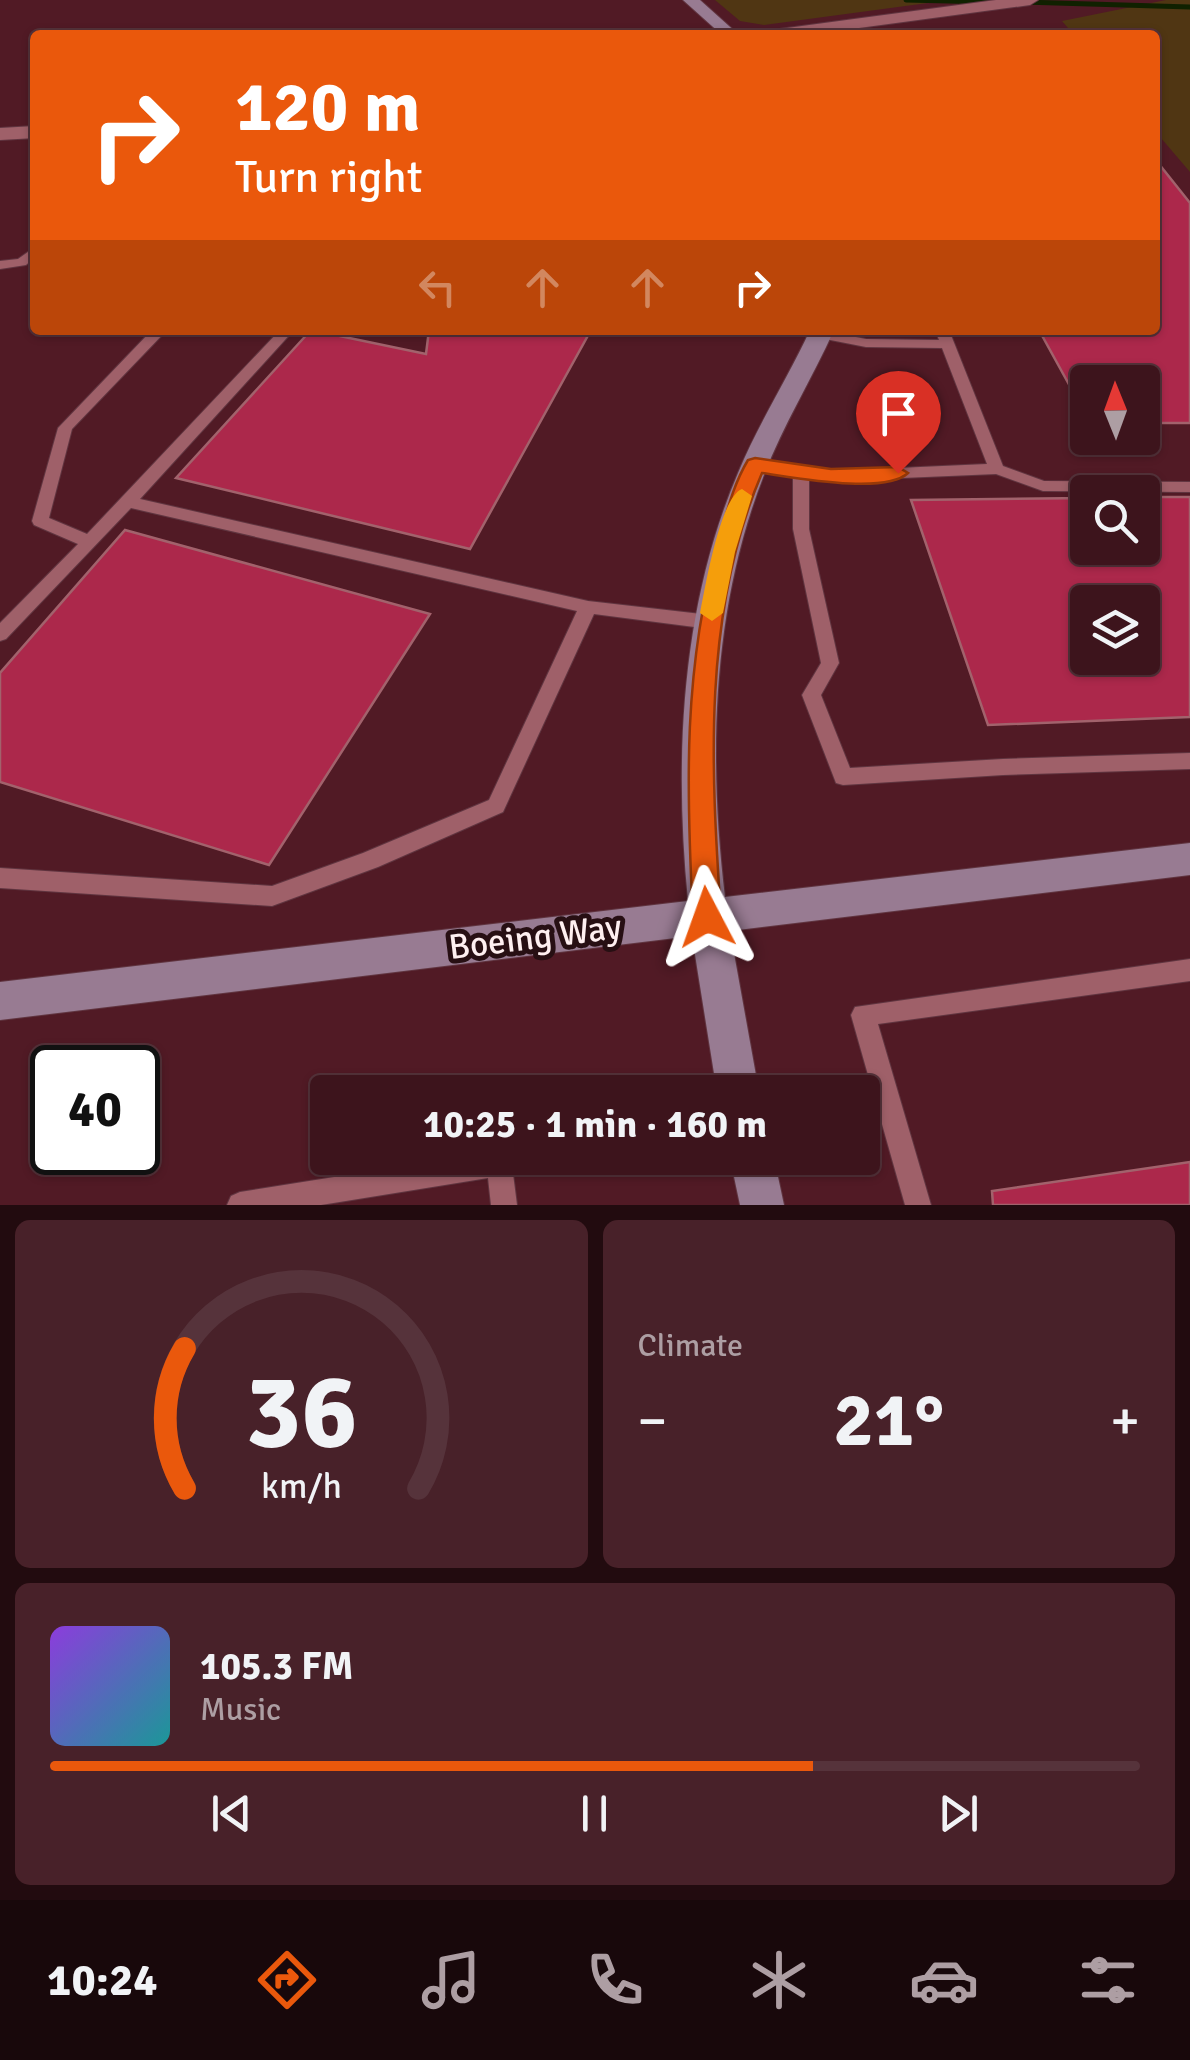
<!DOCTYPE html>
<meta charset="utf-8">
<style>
body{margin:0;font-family:Signika,sans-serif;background:#482129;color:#f1f3f6;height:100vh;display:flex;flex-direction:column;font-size:38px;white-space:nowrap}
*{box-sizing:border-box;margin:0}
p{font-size:32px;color:#ad9ea3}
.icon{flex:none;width:55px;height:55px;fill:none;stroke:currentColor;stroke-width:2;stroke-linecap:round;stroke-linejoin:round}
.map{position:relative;height:1205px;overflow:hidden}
.details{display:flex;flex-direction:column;gap:15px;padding:15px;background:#220b0f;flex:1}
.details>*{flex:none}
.guide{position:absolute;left:30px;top:30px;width:1130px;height:305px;border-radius:10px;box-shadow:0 2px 8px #0004,0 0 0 2px #56333b;background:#ea580c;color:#fff;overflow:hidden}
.needle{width:65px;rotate:359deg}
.tools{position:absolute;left:1070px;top:365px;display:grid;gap:20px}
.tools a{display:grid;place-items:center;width:90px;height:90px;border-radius:10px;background:#3d141c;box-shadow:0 2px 8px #0004,0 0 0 2px #56333b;font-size:50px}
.speed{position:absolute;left:30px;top:1045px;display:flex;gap:20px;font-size:50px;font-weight:700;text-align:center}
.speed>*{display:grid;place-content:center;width:130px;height:130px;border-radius:50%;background:#3d141c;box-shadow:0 2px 8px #0004,0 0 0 2px #56333b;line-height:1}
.speed .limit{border:5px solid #111;border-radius:15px;background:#fff;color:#111}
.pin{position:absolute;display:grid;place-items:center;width:85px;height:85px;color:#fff;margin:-102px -42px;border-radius:50% 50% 50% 0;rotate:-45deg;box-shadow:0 0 10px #0007}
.pin .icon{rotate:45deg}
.me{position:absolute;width:110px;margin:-55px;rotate:356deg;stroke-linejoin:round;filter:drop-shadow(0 0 8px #0008)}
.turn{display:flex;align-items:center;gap:35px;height:210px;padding:0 40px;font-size:45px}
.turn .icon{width:130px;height:130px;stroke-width:2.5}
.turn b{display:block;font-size:70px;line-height:85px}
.lanes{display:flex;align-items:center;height:95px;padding:0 40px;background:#0003;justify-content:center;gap:50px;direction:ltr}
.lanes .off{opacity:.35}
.big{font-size:75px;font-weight:700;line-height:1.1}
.details .card{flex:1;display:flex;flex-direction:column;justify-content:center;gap:15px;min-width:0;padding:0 35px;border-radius:15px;background:#482129}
.details .dial{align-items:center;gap:0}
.dial svg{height:260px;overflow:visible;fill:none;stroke:#56333b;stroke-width:7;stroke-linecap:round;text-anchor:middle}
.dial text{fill:#f1f3f6;stroke:none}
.song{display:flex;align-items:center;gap:30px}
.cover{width:120px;height:120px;border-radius:15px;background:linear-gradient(135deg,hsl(270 70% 55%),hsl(180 70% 35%))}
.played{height:10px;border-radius:5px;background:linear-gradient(90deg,#ea580c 70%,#56333b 70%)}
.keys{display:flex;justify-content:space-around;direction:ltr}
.heat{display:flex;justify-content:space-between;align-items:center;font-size:55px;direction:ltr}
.details .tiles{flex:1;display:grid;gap:15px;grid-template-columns:1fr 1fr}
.card:last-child{grid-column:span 2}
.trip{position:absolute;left:310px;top:1075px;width:570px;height:100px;border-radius:10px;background:#3d141c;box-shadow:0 2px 8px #0004,0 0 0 2px #56333b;font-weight:700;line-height:100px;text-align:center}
.dock{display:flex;height:160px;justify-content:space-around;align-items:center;background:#18080b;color:#ad9ea3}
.dock .icon{width:70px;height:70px}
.dock .selected{color:#ea580c}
.dock b{font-size:45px;color:#f1f3f6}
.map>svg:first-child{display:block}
.green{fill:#503613}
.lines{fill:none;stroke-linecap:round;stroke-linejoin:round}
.stream{stroke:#102100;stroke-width:5}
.building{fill:#ac284b;stroke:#a2626c;stroke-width:2.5;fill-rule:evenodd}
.lane-casing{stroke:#603540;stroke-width:2}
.street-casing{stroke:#603540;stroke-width:2}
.secondary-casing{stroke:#603540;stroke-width:2}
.lane{fill:#9f6069;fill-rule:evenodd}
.street{fill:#9f6069;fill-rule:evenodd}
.secondary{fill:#987b92;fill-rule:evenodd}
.route{fill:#ea580c;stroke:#983908;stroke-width:2.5}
.slow{fill:#f59e0b}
.labels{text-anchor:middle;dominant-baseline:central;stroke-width:10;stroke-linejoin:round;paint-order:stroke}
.near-street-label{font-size:35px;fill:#feeff0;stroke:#270f13}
</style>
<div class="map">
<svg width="1190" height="1205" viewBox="0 0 1190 1205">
<rect width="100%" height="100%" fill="#511a25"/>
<!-- green -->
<path class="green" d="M 715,0 L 950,0 L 764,25 L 740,21 Z
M 1166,0 L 1190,0 L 1190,172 L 1155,131 L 1155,35 L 1074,35 L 1062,21 Z"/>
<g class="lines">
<!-- stream -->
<path class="stream" d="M 906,0 L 992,2
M 1023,2 L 1190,7"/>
</g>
<!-- building -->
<path class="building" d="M 1155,159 L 1190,203 L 1190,423 L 1142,423 L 1142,382 L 1088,382 L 1088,419 L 1039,330 L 1155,330 Z
M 311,330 L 426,354 L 429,330 L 591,330 L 470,549 L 176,478 Z
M 1142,497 L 1190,497 L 1190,717 L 988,725 L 911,500 L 1088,498 L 1088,548 L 1142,548 ZM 1088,602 L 1142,602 L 1142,658 L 1088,658 Z
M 125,530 L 430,614 L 269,865 L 0,782 L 0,673 Z
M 1190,1162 L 1190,1205 L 993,1205 L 992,1191 Z"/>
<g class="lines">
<defs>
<path id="lane" d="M 35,247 L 35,257 L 26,265 L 0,269 L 0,261 L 18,259 Z
M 152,330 L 167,330 L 72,429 L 49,518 L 87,534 L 280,330 L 294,330 L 140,499 L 588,601 L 710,615 L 716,617 L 719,622 L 716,627 L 710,629 L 594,614 L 503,812 L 378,867 L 272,906 L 0,888 L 0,868 L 272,886 L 363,853 L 489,800 L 577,611 L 131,508 L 6,639 L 0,641 L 0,623 L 78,544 L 34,525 L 32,521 L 58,428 Z
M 820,330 L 866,339 L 939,340 L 935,330 L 949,330 L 1003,466 L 1044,481 L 1190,482 L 1190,492 L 1043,491 L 996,474 L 831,481 L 809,478 L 809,529 L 839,663 L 821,695 L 850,768 L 1003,759 L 1190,753 L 1190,769 L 1003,775 L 843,785 L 836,783 L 802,695 L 821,663 L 793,529 L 793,476 L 755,470 L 747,465 L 755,460 L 831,471 L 987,464 L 942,348 L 866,347 L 815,337 L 813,334 Z
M 1190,959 L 1190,981 L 878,1024 L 931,1205 L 905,1205 L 851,1015 L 855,1007 Z
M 454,1158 L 511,1158 L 517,1205 L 491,1205 L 488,1178 L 321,1205 L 227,1205 L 231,1196 L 240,1192 Z"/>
<path id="street" d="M 996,0 L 1038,0 L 1030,5 L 807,35 L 764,35 L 772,30 Z
M 35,126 L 35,138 L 0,140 L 0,128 Z"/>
<path id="secondary" d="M 683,0 L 700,0 L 739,35 L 722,35 Z
M 810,330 L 834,330 C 812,379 783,425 764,475 C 712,607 708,757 725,897 L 1190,843 L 1190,875 L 730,931 L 759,1092 L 717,1092 L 692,936 L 0,1020 L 0,982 L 688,901 C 674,759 681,606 738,473 C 758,424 788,378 810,330 Z
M 730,1158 L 774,1158 L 784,1205 L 740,1205 Z"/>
</defs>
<!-- lane casing -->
<use href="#lane" class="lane-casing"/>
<!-- street casing -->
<use href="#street" class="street-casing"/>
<!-- secondary casing -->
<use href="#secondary" class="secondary-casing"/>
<!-- lane -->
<use href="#lane" class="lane"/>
<!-- street -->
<use href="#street" class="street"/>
<!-- secondary -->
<use href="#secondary" class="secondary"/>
</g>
<!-- route -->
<path class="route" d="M 755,458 L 831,469 L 898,467 L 908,473 C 885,495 792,477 762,473 C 702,613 711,769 721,917 L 717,926 L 707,930 L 697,926 L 693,917 C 686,786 683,667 719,539 C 727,512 733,485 748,460 Z"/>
<!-- slow -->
<path class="slow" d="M 742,489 L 752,496 L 735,552 L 723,613 L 712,621 L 700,613 C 705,589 720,497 742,489 Z"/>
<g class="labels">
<!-- near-street labels -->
<g class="near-street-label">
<text transform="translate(535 937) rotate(-7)">Boeing Way</text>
</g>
</g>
</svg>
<div class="tools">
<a><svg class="needle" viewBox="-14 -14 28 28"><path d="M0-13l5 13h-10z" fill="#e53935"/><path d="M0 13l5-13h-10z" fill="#ad9ea3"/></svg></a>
<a><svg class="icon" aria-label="search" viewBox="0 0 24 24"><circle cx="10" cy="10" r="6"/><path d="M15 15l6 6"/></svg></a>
<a><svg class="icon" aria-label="layers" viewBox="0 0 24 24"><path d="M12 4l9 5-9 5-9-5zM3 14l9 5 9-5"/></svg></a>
</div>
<div class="speed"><div class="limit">40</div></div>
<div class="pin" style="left:898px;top:473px;background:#d93025"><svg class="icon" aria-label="arrive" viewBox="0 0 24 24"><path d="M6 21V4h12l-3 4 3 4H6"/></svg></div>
<svg class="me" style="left:707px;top:917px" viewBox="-20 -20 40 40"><path d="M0-17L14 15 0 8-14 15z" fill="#ea580c" stroke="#fff" stroke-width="4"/></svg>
<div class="trip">10:25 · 1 min · 160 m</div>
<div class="guide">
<div class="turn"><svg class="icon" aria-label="right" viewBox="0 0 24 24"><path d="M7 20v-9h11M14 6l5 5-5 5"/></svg><div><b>120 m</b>Turn right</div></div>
<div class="lanes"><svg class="icon off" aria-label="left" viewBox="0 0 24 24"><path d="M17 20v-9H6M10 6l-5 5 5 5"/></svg><svg class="icon off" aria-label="ahead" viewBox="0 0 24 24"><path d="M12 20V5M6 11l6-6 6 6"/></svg><svg class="icon off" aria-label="ahead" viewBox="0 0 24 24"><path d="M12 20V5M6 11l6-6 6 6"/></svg><svg class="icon" aria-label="right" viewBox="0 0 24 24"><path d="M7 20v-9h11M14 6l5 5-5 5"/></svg></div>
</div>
</div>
<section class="details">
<div class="tiles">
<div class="card dial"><svg viewBox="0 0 100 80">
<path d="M14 69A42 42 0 1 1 86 69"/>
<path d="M14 69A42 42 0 0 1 14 26" stroke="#ea580c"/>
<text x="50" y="56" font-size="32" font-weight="700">36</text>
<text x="50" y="72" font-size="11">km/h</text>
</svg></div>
<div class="card"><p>Climate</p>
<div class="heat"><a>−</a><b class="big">21°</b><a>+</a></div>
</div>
<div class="card">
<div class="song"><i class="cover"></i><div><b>105.3 FM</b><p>Music</p></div></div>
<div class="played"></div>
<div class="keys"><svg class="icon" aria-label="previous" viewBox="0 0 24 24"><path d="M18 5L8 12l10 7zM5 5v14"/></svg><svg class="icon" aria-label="pause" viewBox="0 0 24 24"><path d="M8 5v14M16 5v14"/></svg><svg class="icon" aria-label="next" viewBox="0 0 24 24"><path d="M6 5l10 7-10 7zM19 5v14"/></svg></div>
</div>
</div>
</section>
<nav class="dock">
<b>10:24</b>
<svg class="icon selected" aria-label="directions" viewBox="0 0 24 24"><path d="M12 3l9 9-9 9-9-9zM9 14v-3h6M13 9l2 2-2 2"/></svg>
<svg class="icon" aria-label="music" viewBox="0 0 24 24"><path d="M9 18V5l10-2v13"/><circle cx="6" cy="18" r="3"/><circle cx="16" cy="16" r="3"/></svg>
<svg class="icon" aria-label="phone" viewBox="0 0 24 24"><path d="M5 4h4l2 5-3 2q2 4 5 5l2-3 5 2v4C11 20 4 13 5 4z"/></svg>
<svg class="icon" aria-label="climate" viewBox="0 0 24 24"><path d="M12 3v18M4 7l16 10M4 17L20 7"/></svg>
<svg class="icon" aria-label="car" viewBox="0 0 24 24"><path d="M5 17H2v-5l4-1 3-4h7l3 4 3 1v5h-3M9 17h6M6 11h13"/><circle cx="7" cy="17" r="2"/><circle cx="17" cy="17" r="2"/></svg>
<svg class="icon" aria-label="filters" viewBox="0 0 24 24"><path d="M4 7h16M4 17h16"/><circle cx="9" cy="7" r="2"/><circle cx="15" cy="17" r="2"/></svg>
</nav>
